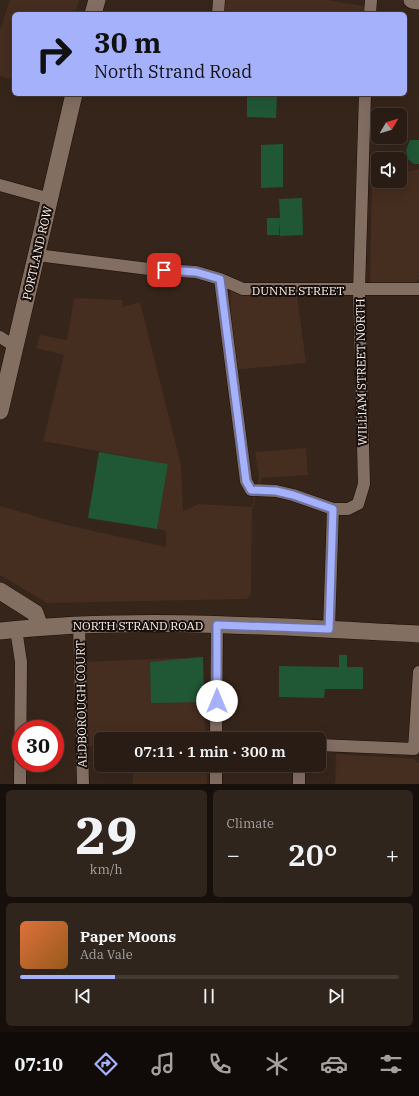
<!DOCTYPE html>
<meta charset="utf-8">
<style>
body{margin:0;font-family:"IBM Plex Serif",serif;background:#30251d;color:#f1f3f6;height:100vh;display:flex;flex-direction:column;font-size:15px;white-space:nowrap}
*{box-sizing:border-box;margin:0}
p{font-size:13px;color:#a5a1a0}
.icon{flex:none;width:22px;height:22px;fill:none;stroke:currentColor;stroke-width:2;stroke-linecap:round;stroke-linejoin:round}
.map{position:relative;height:784px;overflow:hidden}
.sheet{display:flex;flex-direction:column;gap:6px;padding:6px;background:#160f0b;flex:1}
.sheet>*{flex:none}
.banner{position:absolute;left:12px;top:12px;width:395px;height:84px;border-radius:6px;box-shadow:0 4px 16px #0002,0 0 0 1px #443a34;background:#a6b1fc;color:#111;overflow:hidden}
.needle{width:26px;rotate:52deg}
.buttons{position:absolute;left:371px;top:108px;display:grid;gap:8px}
.buttons a{display:grid;place-items:center;width:36px;height:36px;border-radius:6px;background:#281c14;box-shadow:0 4px 16px #0002,0 0 0 1px #443a34;font-size:20px}
.speed{position:absolute;left:12px;top:720px;display:flex;gap:8px;font-size:20px;font-weight:700;text-align:center}
.speed>*{display:grid;place-content:center;width:52px;height:52px;border-radius:50%;background:#281c14;box-shadow:0 4px 16px #0002,0 0 0 1px #443a34;line-height:1}
.speed .limit{border:6px solid #d22;background:#fff;color:#111}
.pin{position:absolute;display:grid;place-items:center;width:34px;height:34px;color:#fff;margin:-17px;border-radius:8px;box-shadow:0 2px 6px #0006}
.me{position:absolute;width:44px;margin:-22px;rotate:0deg;stroke-linejoin:round;filter:drop-shadow(0 0 3px #0008)}
.turn{display:flex;align-items:center;gap:14px;height:84px;padding:0 16px;font-size:18px}
.turn .icon{width:52px;height:52px;stroke-width:2.5}
.turn b{display:block;font-size:28px;line-height:34px}
.big{font-size:30px;font-weight:600;line-height:1.1}
.sheet .widget{flex:1;display:flex;flex-direction:column;justify-content:center;gap:6px;min-width:0;padding:0 14px;border-radius:6px;background:#30251d}
.sheet .dial{align-items:center;gap:0}
.dial b{font-size:52px;line-height:1}
.song{display:flex;align-items:center;gap:12px}
.cover{width:48px;height:48px;border-radius:6px;background:linear-gradient(135deg,hsl(20 70% 55%),hsl(30 70% 35%))}
.played{height:4px;border-radius:2px;background:linear-gradient(90deg,#a6b1fc 25%,#443a34 25%)}
.keys{display:flex;justify-content:space-around;direction:ltr}
.heat{display:flex;justify-content:space-between;align-items:center;font-size:22px;direction:ltr}
.sheet .tiles{flex:1;display:grid;gap:6px;grid-template-columns:1fr 1fr}
.widget:last-child{grid-column:span 2}
.trip{position:absolute;left:94px;top:732px;width:232px;height:40px;border-radius:6px;background:#281c14;box-shadow:0 4px 16px #0002,0 0 0 1px #443a34;font-weight:600;line-height:40px;text-align:center}
.menu{display:flex;height:64px;justify-content:space-around;align-items:center;background:#100b08;color:#a5a1a0}
.menu .icon{width:28px;height:28px}
.menu .active{color:#a6b1fc}
.menu b{font-size:18px;color:#f1f3f6}
.map>svg:first-child{display:block}
.built{fill:#452d1f}
.green{fill:#205735}
.lines{fill:none;stroke-linecap:round;stroke-linejoin:round}
.minor-casing{stroke:#1d0e05;stroke-width:13}
.secondary-casing{stroke:#1d0e05;stroke-width:18}
.minor{stroke:#836e62;stroke-width:12}
.secondary{stroke:#836e62;stroke-width:17}
.route-casing{stroke:#6c73a4;stroke-width:10}
.route{stroke:#a6b1fc;stroke-width:7}
.labels{text-anchor:middle;dominant-baseline:central;stroke-width:4;stroke-linejoin:round;paint-order:stroke}
.street-label{font-size:12px;fill:#fef1ea;stroke:#18100c}
</style>
<div class="map">
<svg width="419" height="784" viewBox="0 0 419 784">
<rect width="100%" height="100%" fill="#36251a"/>
<!-- built -->
<path class="built" d="M 10,0 L 79,0 L 75,14 L 14,14 L 14,81 L 0,76 L 0,30 Z
M 220,0 L 328,0 L 367,7 L 366,14 L 219,14 Z
M 419,169 L 419,278 L 416,283 L 370,283 L 372,174 L 378,174 L 378,181 L 400,181 L 400,173 Z
M 230,286 L 297,296 L 306,363 L 232,370 Z
M 77,298 L 122,300 L 122,307 L 140,302 L 181,465 L 183,511 L 199,504 L 252,507 L 259,478 L 255,452 L 306,448 L 308,475 L 262,478 L 252,510 L 251,594 L 247,599 L 47,603 L 0,575 L 0,506 L 62,524 L 166,547 L 166,531 L 157,529 L 168,464 L 43,441 L 64,355 L 36,348 L 40,335 L 67,340 L 74,299 Z
M 203,657 L 205,739 L 101,739 L 101,746 L 84,746 L 81,662 Z
M 336,754 L 414,759 L 419,763 L 419,784 L 335,784 Z
M 132,765 L 206,765 L 207,784 L 133,784 Z"/>
<!-- green -->
<path class="green" d="M 247,94 L 277,94 L 276,118 L 247,117 Z
M 410,140 L 419,140 L 419,164 L 414,164 L 408,159 L 406,150 Z
M 283,144 L 283,187 L 261,188 L 261,145 Z
M 302,198 L 303,235 L 280,236 L 279,220 L 279,235 L 267,235 L 267,218 L 280,218 L 279,199 Z
M 99,452 L 168,464 L 157,529 L 88,518 Z
M 339,655 L 347,655 L 347,667 L 363,667 L 363,689 L 325,689 L 324,698 L 279,697 L 279,666 L 339,667 Z
M 203,657 L 204,702 L 151,703 L 150,662 Z"/>
<g class="lines">
<defs>
<path id="minor" d="M 218,14 L 219,0
M 370,14 L 371,0
M 0,185 L 50,199
M 37,255 L 149,269 L 196,272 L 220,279 L 243,289 L 419,289
M 220,279 L 246,481 L 251,490 L 276,491 L 293,495 L 333,509 L 348,509 L 358,504 L 364,484 L 359,290 L 365,94
M 0,337 L 16,347
M 79,624 L 83,784
M 16,629 L 21,662 L 20,784
M 329,629 L 333,509
M 216,739 L 217,625
M 319,745 L 414,749 L 419,672
M 216,784 L 216,765
M 299,784 L 299,765"/>
<path id="secondary" d="M 412,0 L 419,1
M 93,14 L 97,0
M 0,411 L 74,94
M 0,591 L 35,613 L 40,627
M 0,631 C 139,616 280,627 419,634"/>
</defs>
<!-- minor casing -->
<use href="#minor" class="minor-casing"/>
<!-- secondary casing -->
<use href="#secondary" class="secondary-casing"/>
<!-- minor -->
<use href="#minor" class="minor"/>
<!-- secondary -->
<use href="#secondary" class="secondary"/>
</g>
<g class="lines">
<defs>
<path id="route" d="M 164,270 L 196,272 L 220,279 L 246,481 L 251,490 L 276,491 L 293,495 L 333,509 L 329,629 L 217,625 L 217,701"/>
</defs>
<!-- route casing -->
<use href="#route" class="route-casing"/>
<!-- route -->
<use href="#route" class="route"/>
</g>
<g class="labels">
<!-- street labels -->
<g class="street-label">
<text transform="translate(37 253) rotate(-77)">PORTLAND ROW</text>
<text x="298" y="290">DUNNE STREET</text>
<text transform="translate(361 372) rotate(-91)">WILLIAM STREET NORTH</text>
<text x="138" y="625">NORTH STRAND ROAD</text>
<text transform="translate(81 704) rotate(-91)">ALDBOROUGH COURT</text>
</g>
</g>
</svg>
<div class="buttons">
<a><svg class="needle" viewBox="-14 -14 28 28"><path d="M0-13l5 13h-10z" fill="#e53935"/><path d="M0 13l5-13h-10z" fill="#a5a1a0"/></svg></a>
<a><svg class="icon" aria-label="sound" viewBox="0 0 24 24"><path d="M4 9h4l5-4v14l-5-4H4zM17 9q2 3 0 6"/></svg></a>
</div>
<div class="speed"><div class="limit">30</div></div>
<div class="pin" style="left:164px;top:270px;background:#d93025"><svg class="icon" aria-label="arrive" viewBox="0 0 24 24"><path d="M6 21V4h12l-3 4 3 4H6"/></svg></div>
<svg class="me" style="left:217px;top:701px" viewBox="-20 -20 40 40"><circle r="19" fill="#fff"/><path d="M0-13L10 11 0 6-10 11z" fill="#a6b1fc"/></svg>
<div class="trip">07:11 · 1 min · 300 m</div>
<div class="banner">
<div class="turn"><svg class="icon" aria-label="right" viewBox="0 0 24 24"><path d="M7 20v-9h11M14 6l5 5-5 5"/></svg><div><b>30 m</b>North Strand Road</div></div>
</div>
</div>
<section class="sheet">
<div class="tiles">
<div class="widget dial"><b>29</b><p>km/h</p></div>
<div class="widget"><p>Climate</p>
<div class="heat"><a>−</a><b class="big">20°</b><a>+</a></div>
</div>
<div class="widget">
<div class="song"><i class="cover"></i><div><b>Paper Moons</b><p>Ada Vale</p></div></div>
<div class="played"></div>
<div class="keys"><svg class="icon" aria-label="previous" viewBox="0 0 24 24"><path d="M18 5L8 12l10 7zM5 5v14"/></svg><svg class="icon" aria-label="pause" viewBox="0 0 24 24"><path d="M8 5v14M16 5v14"/></svg><svg class="icon" aria-label="next" viewBox="0 0 24 24"><path d="M6 5l10 7-10 7zM19 5v14"/></svg></div>
</div>
</div>
</section>
<nav class="menu">
<b>07:10</b>
<svg class="icon active" aria-label="directions" viewBox="0 0 24 24"><path d="M12 3l9 9-9 9-9-9zM9 14v-3h6M13 9l2 2-2 2"/></svg>
<svg class="icon" aria-label="music" viewBox="0 0 24 24"><path d="M9 18V5l10-2v13"/><circle cx="6" cy="18" r="3"/><circle cx="16" cy="16" r="3"/></svg>
<svg class="icon" aria-label="phone" viewBox="0 0 24 24"><path d="M5 4h4l2 5-3 2q2 4 5 5l2-3 5 2v4C11 20 4 13 5 4z"/></svg>
<svg class="icon" aria-label="climate" viewBox="0 0 24 24"><path d="M12 3v18M4 7l16 10M4 17L20 7"/></svg>
<svg class="icon" aria-label="car" viewBox="0 0 24 24"><path d="M5 17H2v-5l4-1 3-4h7l3 4 3 1v5h-3M9 17h6M6 11h13"/><circle cx="7" cy="17" r="2"/><circle cx="17" cy="17" r="2"/></svg>
<svg class="icon" aria-label="filters" viewBox="0 0 24 24"><path d="M4 7h16M4 17h16"/><circle cx="9" cy="7" r="2"/><circle cx="15" cy="17" r="2"/></svg>
</nav>
